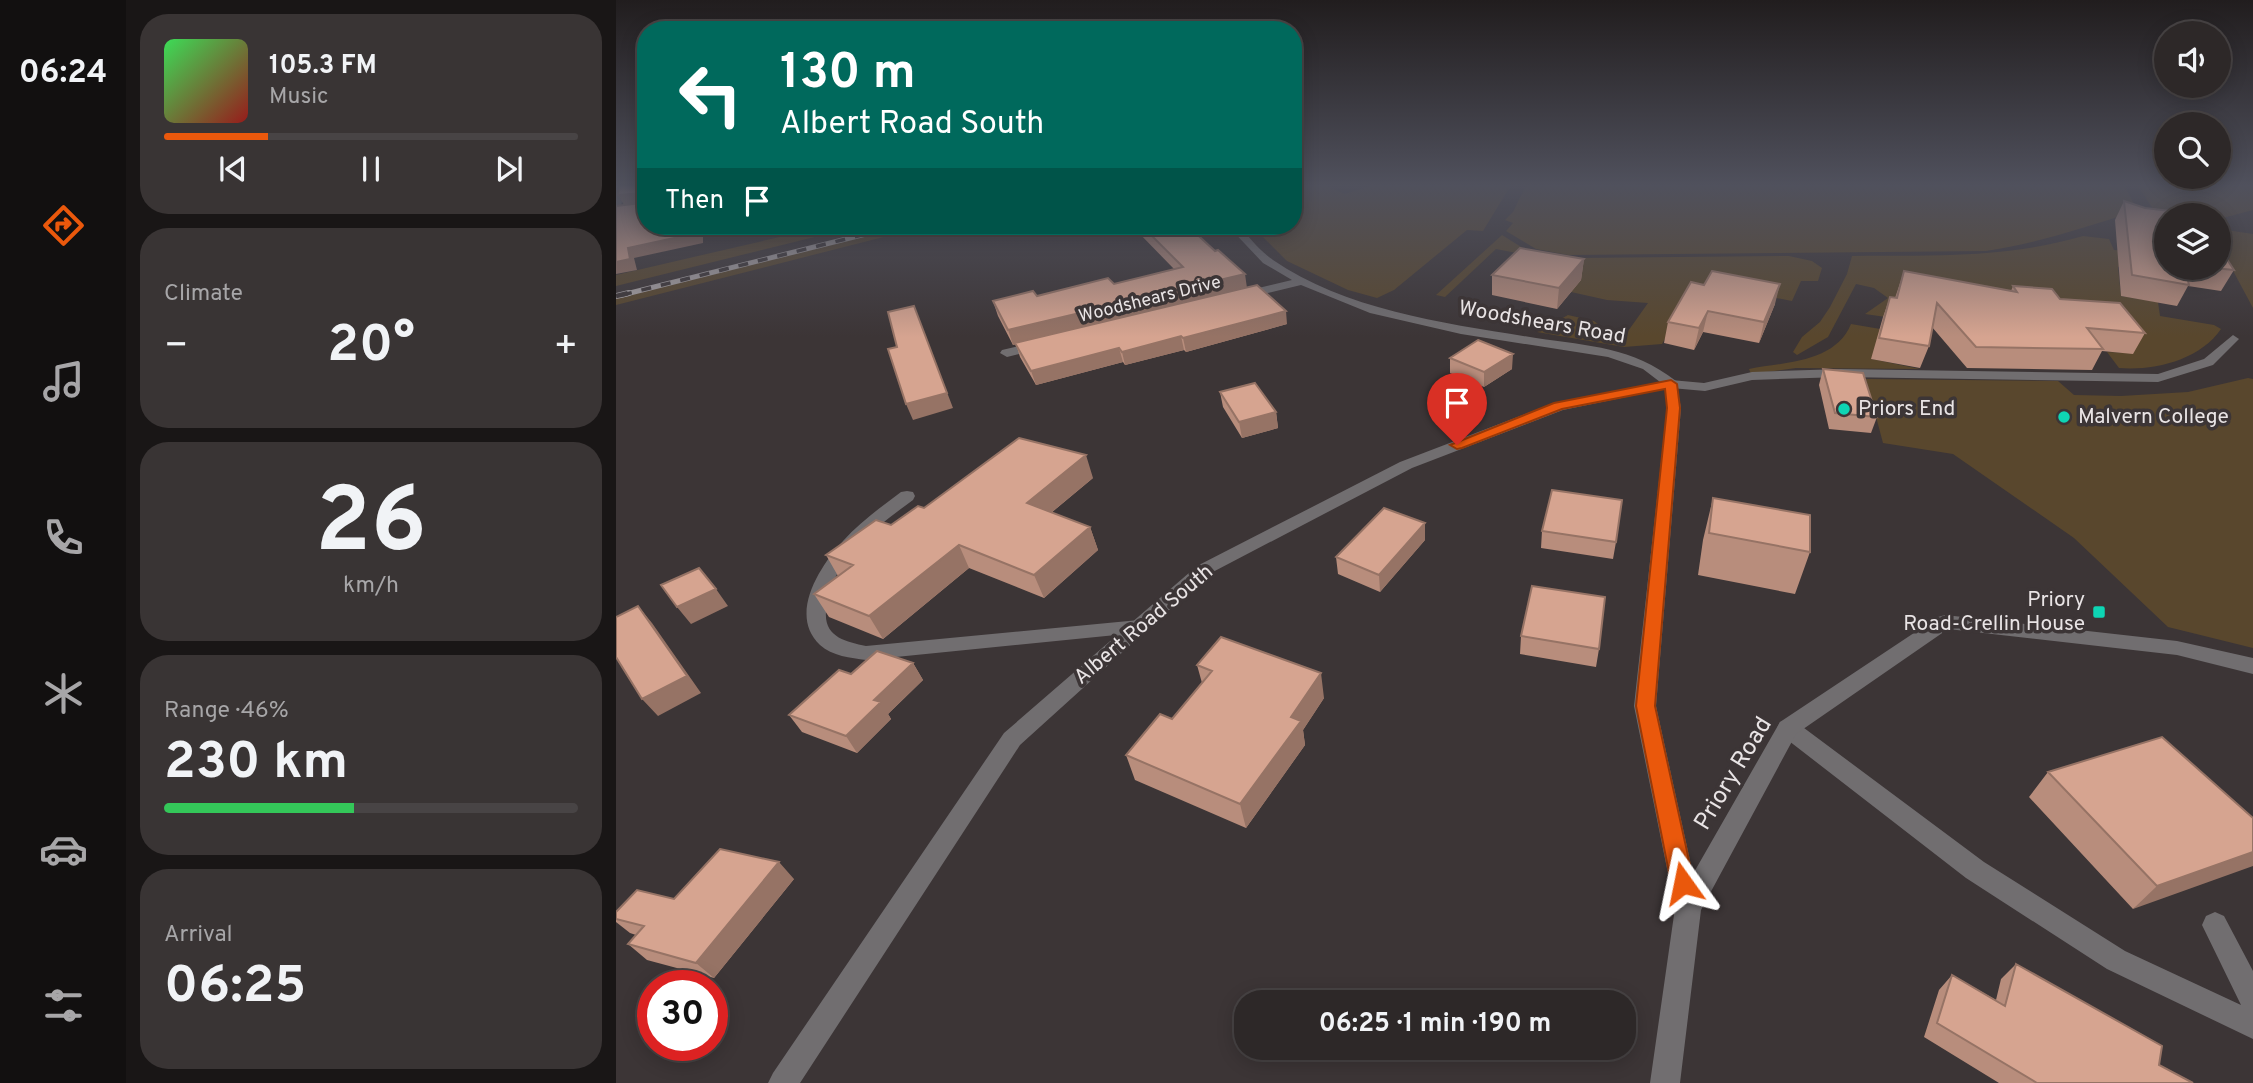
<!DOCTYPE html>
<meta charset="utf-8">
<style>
body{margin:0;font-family:Overpass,sans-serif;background:#393434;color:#f1f3f6;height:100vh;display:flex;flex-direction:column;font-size:26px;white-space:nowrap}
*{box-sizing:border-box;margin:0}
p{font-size:23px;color:#a7a6a8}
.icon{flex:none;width:38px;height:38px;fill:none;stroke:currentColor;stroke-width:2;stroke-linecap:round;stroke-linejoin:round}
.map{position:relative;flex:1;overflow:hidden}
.drawer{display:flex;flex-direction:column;gap:14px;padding:14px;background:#191616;width:490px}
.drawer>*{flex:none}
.top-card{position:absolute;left:21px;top:21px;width:665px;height:214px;border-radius:28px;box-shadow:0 4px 18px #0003,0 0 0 2px #484445;background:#00695c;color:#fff;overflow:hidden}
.fabs{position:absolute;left:1538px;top:21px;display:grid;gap:14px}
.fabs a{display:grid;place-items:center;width:77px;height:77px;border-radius:50%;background:#2d2828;box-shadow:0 4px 18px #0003,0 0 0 2px #484445;font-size:35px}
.speed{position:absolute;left:21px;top:970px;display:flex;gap:14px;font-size:35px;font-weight:700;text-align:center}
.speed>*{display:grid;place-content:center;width:91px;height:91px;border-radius:50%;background:#2d2828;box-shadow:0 4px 18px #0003,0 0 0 2px #484445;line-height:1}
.speed .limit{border:10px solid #d22;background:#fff;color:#111}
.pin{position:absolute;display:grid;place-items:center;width:60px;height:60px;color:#fff;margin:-72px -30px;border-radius:50% 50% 50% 0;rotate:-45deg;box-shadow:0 0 7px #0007}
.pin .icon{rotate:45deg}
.me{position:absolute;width:77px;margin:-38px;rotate:348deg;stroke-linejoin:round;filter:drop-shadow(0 0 5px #0008)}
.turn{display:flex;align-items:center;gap:24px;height:147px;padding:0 28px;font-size:32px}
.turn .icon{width:91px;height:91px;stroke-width:2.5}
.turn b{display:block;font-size:49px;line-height:60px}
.then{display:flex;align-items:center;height:66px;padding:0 28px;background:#0003;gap:14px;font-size:26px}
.big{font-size:52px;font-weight:700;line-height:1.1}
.drawer .widget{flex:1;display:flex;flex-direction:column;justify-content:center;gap:10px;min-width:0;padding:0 24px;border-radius:28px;background:#393434}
.drawer .dial{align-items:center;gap:0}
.dial b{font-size:91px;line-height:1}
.song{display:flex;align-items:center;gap:21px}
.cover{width:84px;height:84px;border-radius:10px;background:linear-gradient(135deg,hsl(130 70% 55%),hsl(0 70% 35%))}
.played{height:7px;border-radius:4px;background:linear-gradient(90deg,#ea580c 25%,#484445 25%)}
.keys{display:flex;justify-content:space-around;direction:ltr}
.heat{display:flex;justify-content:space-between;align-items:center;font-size:38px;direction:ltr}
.charge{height:10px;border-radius:5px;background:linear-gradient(90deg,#34c759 46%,#484445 0)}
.trip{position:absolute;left:618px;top:990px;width:402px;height:70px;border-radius:28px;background:#2d2828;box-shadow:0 4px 18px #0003,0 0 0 2px #484445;font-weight:700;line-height:70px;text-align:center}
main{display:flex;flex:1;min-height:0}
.dock{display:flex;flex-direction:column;width:126px;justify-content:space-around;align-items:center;background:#121010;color:#a7a6a8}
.dock .icon{width:49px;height:49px}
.dock .on{color:#ea580c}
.dock b{font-size:32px;color:#f1f3f6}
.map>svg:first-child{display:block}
.green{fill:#59472d}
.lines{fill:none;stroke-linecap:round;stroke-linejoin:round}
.lane{fill:#716e70;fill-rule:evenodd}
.street{fill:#716e70;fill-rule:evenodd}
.rail-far1-casing{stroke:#ada7a8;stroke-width:5}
.rail-casing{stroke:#ada7a8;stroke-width:6}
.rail-far1{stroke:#3c3536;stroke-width:3.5;stroke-dasharray:10;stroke-linecap:butt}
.rail{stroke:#3c3536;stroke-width:4.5;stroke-dasharray:12;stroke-linecap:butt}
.wall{fill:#b88d7c}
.shaded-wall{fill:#967365}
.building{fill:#d6a490;stroke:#967365;stroke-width:2}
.route{fill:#ea580c;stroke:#983908;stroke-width:2}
.poi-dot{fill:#0ed5b4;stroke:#3c3536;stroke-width:2.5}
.labels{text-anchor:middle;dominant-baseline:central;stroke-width:7;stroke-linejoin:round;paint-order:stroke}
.far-street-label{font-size:18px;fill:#e9e4e5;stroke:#3c3536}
.street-label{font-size:21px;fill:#e9e4e5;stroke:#3c3536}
.poi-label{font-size:21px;fill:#e9e4e5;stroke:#3c3536;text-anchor:start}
.near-street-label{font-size:24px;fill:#e9e4e5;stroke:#3c3536}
</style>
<main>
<nav class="dock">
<b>06:24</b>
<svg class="icon on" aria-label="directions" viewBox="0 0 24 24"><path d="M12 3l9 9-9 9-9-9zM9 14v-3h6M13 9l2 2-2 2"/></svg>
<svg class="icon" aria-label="music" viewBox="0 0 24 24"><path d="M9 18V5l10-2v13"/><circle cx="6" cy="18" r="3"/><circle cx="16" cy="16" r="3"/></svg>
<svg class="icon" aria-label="phone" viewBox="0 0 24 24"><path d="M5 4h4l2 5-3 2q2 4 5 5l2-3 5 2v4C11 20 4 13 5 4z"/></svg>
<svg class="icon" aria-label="climate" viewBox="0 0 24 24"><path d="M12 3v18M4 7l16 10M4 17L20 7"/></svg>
<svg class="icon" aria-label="car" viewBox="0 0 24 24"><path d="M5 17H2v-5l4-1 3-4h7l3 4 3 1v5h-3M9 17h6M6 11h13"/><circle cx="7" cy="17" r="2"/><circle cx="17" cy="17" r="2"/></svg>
<svg class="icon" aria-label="filters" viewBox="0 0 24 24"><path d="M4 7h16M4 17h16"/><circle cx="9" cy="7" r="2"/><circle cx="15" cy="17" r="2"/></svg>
</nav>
<section class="drawer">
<div class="widget">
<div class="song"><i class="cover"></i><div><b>105.3 FM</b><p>Music</p></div></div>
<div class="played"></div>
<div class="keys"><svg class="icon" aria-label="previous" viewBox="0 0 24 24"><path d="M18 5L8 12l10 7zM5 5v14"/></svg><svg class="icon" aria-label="pause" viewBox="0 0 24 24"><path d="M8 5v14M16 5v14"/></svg><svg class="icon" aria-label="next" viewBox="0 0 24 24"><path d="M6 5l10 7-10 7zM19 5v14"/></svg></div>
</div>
<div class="widget"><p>Climate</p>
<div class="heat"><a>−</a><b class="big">20°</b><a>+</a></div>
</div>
<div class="widget dial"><b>26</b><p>km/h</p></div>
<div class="widget"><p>Range · 46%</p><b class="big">230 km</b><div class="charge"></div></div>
<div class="widget"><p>Arrival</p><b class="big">06:25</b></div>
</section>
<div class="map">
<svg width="1637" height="1083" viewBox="0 0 1637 1083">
<rect width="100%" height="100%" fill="#3c3536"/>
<!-- green -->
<path class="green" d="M 677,185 L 708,185 L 729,194 L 757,185 L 895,185 L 867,231 L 851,230 L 778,290 L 761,298 L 732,290 L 671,261 L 636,226 L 677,226 Z
M 910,185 L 1508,185 L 1519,206 L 1514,213 C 1467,228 1419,244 1370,251 L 952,255 L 920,249 L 890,231 L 897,223 L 889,220 L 897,212 Z
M 1521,185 L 1637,185 L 1637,210 L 1603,219 L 1603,215 L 1550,215 L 1544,219 Z
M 211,226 L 243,226 L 0,286 L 0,275 Z
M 290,226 L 311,226 L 0,305 L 0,298 Z
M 1604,229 L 1637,234 L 1637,308 L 1615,267 L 1603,255 Z
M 886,235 L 910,250 L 906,254 L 880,249 L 829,297 L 820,295 Z
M 1467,236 L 1493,239 L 1498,250 L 1510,251 L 1508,265 L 1502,267 L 1505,296 L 1542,302 L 1544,316 L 1598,325 L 1605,329 C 1584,360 1538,371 1503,368 L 1491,352 L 1517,353 L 1249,314 L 1272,298 L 1258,288 L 1240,284 L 1212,337 L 1181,355 L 1177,352 L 1186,337 L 1204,322 L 1214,307 L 1231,274 L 1236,256 C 1316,255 1388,259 1467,236 Z
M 1173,256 L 1196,261 L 1206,268 L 1202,281 L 1185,281 L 1176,301 L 1091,285 L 1089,288 L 1078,286 L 1046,344 L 1008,347 L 921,332 L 952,315 L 978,321 L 998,336 L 1010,334 L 1032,303 L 991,300 L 955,292 L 959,258 Z
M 1235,324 L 1276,331 L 1258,352 L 1256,359 L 1304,369 L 1180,368 L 1135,374 L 1133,369 C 1168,362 1219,363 1235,324 Z
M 1632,378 L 1637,379 L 1637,648 L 1552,627 L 1458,538 L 1337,454 L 1267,443 L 1250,379 L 1442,381 L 1458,395 L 1505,396 L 1572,392 Z"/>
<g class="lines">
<!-- lane -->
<path class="lane" d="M 1617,335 L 1623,339 L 1597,365 L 1542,382 L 1225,377 L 1136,380 L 1089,391 L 1055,388 L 1048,384 L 1055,380 L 1088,383 L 1136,372 L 1225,369 L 1542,374 L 1588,359 Z
M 291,491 L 297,492 L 299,496 L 297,500 C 260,527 213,561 210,612 C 208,637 230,642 250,646 L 523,620 L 530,622 L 533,627 L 530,632 L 250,660 C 235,658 216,656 204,645 C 172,615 204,566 227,541 C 244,522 265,507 285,492 Z
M 1172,719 L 1180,722 L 1368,862 L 1509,951 L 1625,1005 L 1586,925 L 1590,916 L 1599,912 L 1608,916 L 1637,971 L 1637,1039 L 1491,969 L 1350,878 L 1164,734 L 1161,728 L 1164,722 Z"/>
<!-- street -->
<path class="street" d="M 0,185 L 8,185 L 5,208 L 30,204 L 30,210 L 0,215 Z
M 612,226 L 623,226 C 633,237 644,251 657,260 C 731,311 833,324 920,338 C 974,346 1016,347 1060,381 L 1065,408 L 1040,706 L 1077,874 L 1164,722 L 1322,617 L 1329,615 L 1561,641 L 1637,658 L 1637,674 L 1561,655 L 1332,629 L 1180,734 L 1085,910 L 1064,1083 L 1034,1083 L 1059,908 L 1018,706 L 1051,408 L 1049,389 L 947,410 L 796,468 L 593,574 L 404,745 L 184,1083 L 152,1083 L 157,1073 L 388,733 L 581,566 L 784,462 L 938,403 L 1044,382 L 1027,369 L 992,357 L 845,334 L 754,313 L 685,285 L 391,357 L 384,353 L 386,350 L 676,280 L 647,263 Z"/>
<defs>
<path id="rail-far1" d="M 6,295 L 282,226"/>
<path id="rail" d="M 0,296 L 13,293"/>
</defs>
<!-- rail-far1 casing -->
<use href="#rail-far1" class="rail-far1-casing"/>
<!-- rail casing -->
<use href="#rail" class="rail-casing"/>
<!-- rail-far1 -->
<use href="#rail-far1" class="rail-far1"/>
<!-- rail -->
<use href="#rail" class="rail"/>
</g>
<!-- wall -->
<path class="wall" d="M 1508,201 L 1550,268 L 1603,268 L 1618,270 L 1605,291 L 1572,286 L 1561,306 L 1505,296 L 1499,220 Z
M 519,226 L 572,226 L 631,288 L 671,324 L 570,352 L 568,350 L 509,365 L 507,362 L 420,385 L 404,357 L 400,344 L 397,345 L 382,316 L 377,301 L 421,296 L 498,284 L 558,269 L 520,230 Z
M 968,259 L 965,280 L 941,309 L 876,295 L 876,275 Z
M 1288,271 L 1395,291 L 1397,286 L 1444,299 L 1529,333 L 1517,354 L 1486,351 L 1476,370 L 1351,368 L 1316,327 L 1313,346 L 1304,368 L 1255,359 L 1267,317 L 1274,297 L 1279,298 Z
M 1075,282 L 1159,304 L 1143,343 L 1087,332 L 1078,350 L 1048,343 L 1052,322 Z
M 834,358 L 896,369 L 868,387 L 834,373 Z
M 1207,369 L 1261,417 L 1255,433 L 1213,429 L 1203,385 Z
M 604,392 L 660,412 L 662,428 L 626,438 L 607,407 Z
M 477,478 L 435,513 L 474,527 L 482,550 L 428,598 L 353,568 L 267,639 L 213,617 L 198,594 L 222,576 L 210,555 L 275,525 L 308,508 Z
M 1097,498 L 1194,552 L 1179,594 L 1082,575 L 1087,540 Z
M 926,531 L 1000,542 L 997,559 L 925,548 Z
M 809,540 L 764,592 L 722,574 L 720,557 Z
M 905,636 L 983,649 L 980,667 L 904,654 Z
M 297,663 L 307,680 L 272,714 L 275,719 L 241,753 L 186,732 L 173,715 L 235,674 Z
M 581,665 L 708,698 L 687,730 L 689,745 L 630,828 L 519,780 L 510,755 L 556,719 L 586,683 Z
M 1432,772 L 1637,818 L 1517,909 L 1413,797 Z
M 178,879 L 98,978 L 31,960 L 12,944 L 20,935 L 14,933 L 0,922 L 0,912 L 58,899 Z
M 1400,964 L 1543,1065 L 1577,1083 L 1383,1083 L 1308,1037 L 1323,990 L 1336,975 L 1380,1000 L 1385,979 Z"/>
<!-- shaded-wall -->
<path class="shaded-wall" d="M 26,193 L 30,202 L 8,205 L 2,195 Z
M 81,226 L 87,226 L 87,243 L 18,258 L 21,270 L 0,274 L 0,262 L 12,248 Z
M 968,259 L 965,280 L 941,309 L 943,288 Z
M 629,274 L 631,288 L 397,345 L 392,330 Z
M 1164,284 L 1159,304 L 1143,343 L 1148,322 Z
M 298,306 L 337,408 L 297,420 L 290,404 Z
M 670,311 L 671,324 L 570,352 L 567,338 Z
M 1092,311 L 1087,332 L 1078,350 L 1083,328 Z
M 565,336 L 568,350 L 509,365 L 506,352 Z
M 503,348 L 507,362 L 420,385 L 415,371 Z
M 897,354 L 896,369 L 868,387 L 868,372 Z
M 660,412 L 662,428 L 626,438 L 623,422 Z
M 470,455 L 477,478 L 419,526 L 411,503 Z
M 809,523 L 809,540 L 764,592 L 763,575 Z
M 474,527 L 482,550 L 428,598 L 418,575 Z
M 343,545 L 353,568 L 267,639 L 253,616 Z
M 100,589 L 112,606 L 75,624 L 61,607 Z
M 22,606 L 36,623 L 85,693 L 42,716 L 26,699 Z
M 297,663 L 307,680 L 272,714 L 275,719 L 241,753 L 230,736 L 258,700 Z
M 705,673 L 708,698 L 687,730 L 689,745 L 630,828 L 624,804 L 675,717 Z
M 1637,852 L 1637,866 L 1517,909 L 1541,886 Z
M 163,862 L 178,879 L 98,978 L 80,963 Z"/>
<!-- building -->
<path class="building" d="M 3,185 L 30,185 L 30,226 L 81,226 L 81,233 L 12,248 L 14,259 L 0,262 L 0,206 L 25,203 L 26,193 L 2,195 Z
M 1508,201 L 1529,208 L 1579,214 L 1580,215 L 1550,215 L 1550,268 L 1569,268 L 1573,285 L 1516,275 Z
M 526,226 L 572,226 L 599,251 L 602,250 L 629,274 L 392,330 L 377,301 L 417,291 L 421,296 L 492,278 L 498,284 L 567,267 Z
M 1603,247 L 1618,270 L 1598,268 L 1603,268 Z
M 904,248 L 968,259 L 943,288 L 876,275 Z
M 1096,271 L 1164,284 L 1148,322 L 1092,311 L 1083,328 L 1052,322 L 1075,282 L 1088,285 Z
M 1288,271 L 1401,292 L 1397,286 L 1436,289 L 1444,299 L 1504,303 L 1529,333 L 1471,328 L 1487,349 L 1360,347 L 1321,303 L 1313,346 L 1263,338 L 1274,297 L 1281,298 Z
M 641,285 L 670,311 L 567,338 L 565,336 L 506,352 L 503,348 L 415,371 L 399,343 Z
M 298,306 L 331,393 L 290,404 L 272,349 L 281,347 L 272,312 Z
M 862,340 L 897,354 L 868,372 L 834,358 Z
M 1207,369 L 1247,373 L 1261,417 L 1219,413 Z
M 639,383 L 660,412 L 623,422 L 604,392 Z
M 403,438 L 470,455 L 411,503 L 474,527 L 418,575 L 343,545 L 253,616 L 198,594 L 237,565 L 210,555 L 260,520 L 275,525 L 302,506 L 308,508 Z
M 936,490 L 1006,500 L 1000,542 L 926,531 Z
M 1097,498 L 1194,515 L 1194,552 L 1093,533 Z
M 768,508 L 809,523 L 763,575 L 720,557 Z
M 83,568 L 100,589 L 61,607 L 45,585 Z
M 916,586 L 989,597 L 983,649 L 905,636 Z
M 22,606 L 71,676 L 26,699 L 0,657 L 0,617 Z
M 605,637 L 705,673 L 675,717 L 685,721 L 624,804 L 510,755 L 544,714 L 556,719 L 596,671 L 581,665 Z
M 261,651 L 297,663 L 258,700 L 265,702 L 230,736 L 173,715 L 223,670 L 235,674 Z
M 1546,737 L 1637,818 L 1637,852 L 1541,886 L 1432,772 Z
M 104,849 L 163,862 L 80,963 L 12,944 L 28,926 L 0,919 L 0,912 L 21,890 L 58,899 Z
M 1400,964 L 1546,1046 L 1543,1065 L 1577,1083 L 1421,1083 L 1321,1023 L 1336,975 L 1389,1006 Z"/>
<!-- sky -->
<linearGradient id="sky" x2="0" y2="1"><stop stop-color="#211d1e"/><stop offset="0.55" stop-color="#50515d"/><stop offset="1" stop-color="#50515d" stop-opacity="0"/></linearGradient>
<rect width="1637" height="337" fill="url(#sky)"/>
<!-- route -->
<path class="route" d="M 1055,380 L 1061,384 L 1064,408 L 1039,706 L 1078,883 L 1075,890 L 1067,893 L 1059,890 L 1055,883 L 1020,706 L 1051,408 L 1049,389 L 946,409 L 846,448 L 841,449 L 834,445 L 938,403 Z"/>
<!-- markers -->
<g class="poi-dot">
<circle cx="1228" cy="409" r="7"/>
<circle cx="1448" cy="417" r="7"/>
<rect x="1476" y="605" width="14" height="14" rx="3.5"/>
</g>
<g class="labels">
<!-- far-street labels -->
<g class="far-street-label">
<text transform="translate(534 300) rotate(-14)">Woodshears Drive</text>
</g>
<!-- street labels -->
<g class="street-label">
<text transform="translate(926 323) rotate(10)">Woodshears Road</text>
<text transform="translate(528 625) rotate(-40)">Albert Road South</text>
</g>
<!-- poi labels -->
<g class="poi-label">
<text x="1242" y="409">Priors End</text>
<text x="1462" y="417">Malvern College</text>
<text x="1469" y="600" text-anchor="end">Priory<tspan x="1469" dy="24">Road-Crellin House</tspan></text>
</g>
<!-- near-street labels -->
<g class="near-street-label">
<text transform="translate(1118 774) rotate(-59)">Priory Road</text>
</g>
</g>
</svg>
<div class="fabs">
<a><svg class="icon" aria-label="sound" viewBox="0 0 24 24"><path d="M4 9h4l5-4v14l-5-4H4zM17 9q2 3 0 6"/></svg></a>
<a><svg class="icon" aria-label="search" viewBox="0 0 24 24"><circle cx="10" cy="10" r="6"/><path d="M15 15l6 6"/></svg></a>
<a><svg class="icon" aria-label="layers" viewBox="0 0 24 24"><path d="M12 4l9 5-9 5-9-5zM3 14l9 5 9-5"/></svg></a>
</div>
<div class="speed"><div class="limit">30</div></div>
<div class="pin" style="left:841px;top:445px;background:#d93025"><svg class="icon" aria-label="arrive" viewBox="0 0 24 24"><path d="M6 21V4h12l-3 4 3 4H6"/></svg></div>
<svg class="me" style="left:1067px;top:883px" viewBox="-20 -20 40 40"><path d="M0-17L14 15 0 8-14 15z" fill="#ea580c" stroke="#fff" stroke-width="4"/></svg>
<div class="trip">06:25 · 1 min · 190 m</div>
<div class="top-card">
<div class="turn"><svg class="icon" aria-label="left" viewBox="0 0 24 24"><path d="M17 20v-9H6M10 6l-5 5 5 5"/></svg><div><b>130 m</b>Albert Road South</div></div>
<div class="then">Then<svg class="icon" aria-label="arrive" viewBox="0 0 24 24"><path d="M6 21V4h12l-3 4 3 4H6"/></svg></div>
</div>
</div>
</main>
